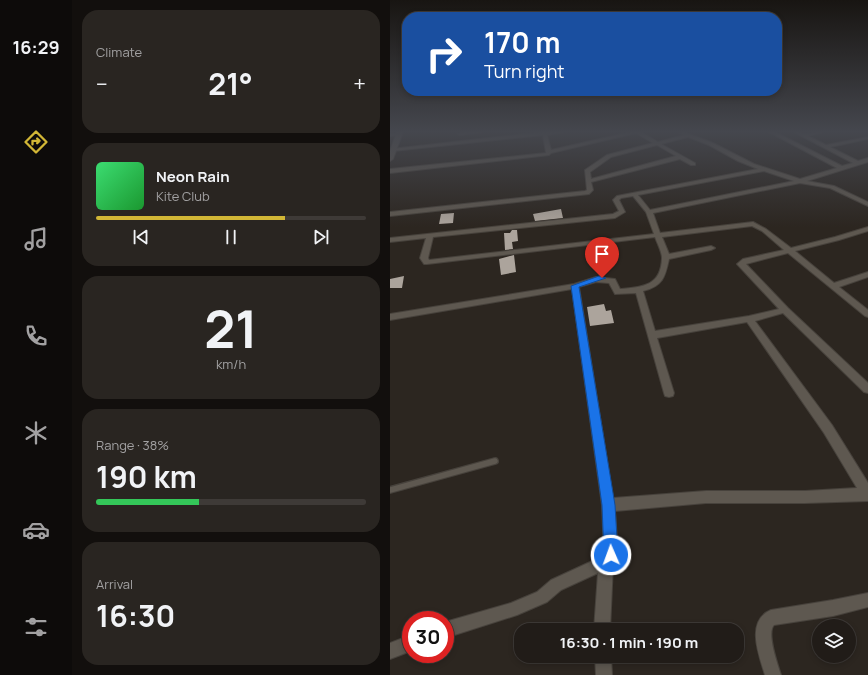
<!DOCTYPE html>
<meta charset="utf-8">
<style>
body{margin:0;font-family:Manrope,sans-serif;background:#292521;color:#f1f3f6;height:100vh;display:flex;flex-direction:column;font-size:15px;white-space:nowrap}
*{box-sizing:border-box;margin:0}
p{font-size:13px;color:#a2a1a2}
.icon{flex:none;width:22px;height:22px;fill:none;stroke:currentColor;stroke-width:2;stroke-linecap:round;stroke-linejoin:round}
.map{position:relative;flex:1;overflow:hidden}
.panel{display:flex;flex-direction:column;gap:10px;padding:10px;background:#120f0d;width:318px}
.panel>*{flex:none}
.hud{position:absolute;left:12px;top:12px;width:380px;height:84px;border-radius:16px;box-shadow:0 2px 6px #0003,0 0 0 1px #3e3a37;background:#1a4fa0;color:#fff;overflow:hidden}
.tools{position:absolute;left:422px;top:619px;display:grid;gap:8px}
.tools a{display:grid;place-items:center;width:44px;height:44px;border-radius:50%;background:#211c18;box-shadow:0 2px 6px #0003,0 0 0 1px #3e3a37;font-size:20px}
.speed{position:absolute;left:12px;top:611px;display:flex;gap:8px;font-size:20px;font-weight:700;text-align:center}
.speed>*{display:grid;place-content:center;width:52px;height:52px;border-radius:50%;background:#211c18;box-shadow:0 2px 6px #0003,0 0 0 1px #3e3a37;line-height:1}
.speed .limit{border:6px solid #d22;background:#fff;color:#111}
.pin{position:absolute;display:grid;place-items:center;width:34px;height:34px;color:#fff;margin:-41px -17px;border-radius:50% 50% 50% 0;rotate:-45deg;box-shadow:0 0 4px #0007}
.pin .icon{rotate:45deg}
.me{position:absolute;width:44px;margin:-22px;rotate:358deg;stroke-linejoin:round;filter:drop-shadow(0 0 3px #0008)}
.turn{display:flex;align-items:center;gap:14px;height:84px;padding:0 16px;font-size:18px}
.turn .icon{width:52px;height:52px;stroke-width:2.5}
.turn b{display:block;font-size:28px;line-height:34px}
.big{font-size:30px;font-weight:700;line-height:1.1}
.panel .tile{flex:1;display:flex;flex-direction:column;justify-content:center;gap:6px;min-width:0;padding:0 14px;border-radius:16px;background:#292521}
.panel .dial{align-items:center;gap:0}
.dial b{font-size:52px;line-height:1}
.song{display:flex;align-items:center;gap:12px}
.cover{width:48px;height:48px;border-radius:6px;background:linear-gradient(135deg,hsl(140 70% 55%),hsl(130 70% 35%))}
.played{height:4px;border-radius:2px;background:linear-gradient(90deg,#d2b736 70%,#3e3a37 70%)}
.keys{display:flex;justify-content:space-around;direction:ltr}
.heat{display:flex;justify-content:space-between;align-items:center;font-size:22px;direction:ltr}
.charge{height:6px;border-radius:3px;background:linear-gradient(90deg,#34c759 38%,#3e3a37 0)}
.trip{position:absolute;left:124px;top:623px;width:230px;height:40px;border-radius:16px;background:#211c18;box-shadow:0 2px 6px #0003,0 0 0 1px #3e3a37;font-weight:700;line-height:40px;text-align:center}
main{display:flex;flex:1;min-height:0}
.menu{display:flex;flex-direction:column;width:72px;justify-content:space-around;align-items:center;background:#0d0b0a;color:#a2a1a2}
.menu .icon{width:28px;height:28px}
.menu .selected{color:#d2b736}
.menu b{font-size:18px;color:#f1f3f6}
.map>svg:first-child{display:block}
.building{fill:#aca49c}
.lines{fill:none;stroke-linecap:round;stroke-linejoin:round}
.service-casing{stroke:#47423c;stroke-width:8}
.minor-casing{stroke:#47423c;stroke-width:2}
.tertiary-casing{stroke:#47423c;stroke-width:2}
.service{stroke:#5e5850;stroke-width:5.5}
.minor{fill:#5e5850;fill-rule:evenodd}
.tertiary{fill:#5e5850;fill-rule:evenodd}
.route{fill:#1a73e8;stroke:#114b97}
</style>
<main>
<nav class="menu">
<b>16:29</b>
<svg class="icon selected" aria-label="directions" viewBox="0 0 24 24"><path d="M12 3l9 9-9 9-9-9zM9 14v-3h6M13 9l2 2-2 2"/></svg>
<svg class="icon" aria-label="music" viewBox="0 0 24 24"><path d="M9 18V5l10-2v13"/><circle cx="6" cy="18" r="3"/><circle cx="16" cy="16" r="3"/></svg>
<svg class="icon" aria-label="phone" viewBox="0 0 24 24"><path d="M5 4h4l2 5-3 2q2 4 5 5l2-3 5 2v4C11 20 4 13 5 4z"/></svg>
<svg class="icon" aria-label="climate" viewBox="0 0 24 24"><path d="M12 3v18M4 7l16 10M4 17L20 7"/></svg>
<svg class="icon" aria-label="car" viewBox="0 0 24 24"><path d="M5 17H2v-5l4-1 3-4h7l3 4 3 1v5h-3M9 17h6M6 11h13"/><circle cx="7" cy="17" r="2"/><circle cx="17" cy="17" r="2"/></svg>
<svg class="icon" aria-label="filters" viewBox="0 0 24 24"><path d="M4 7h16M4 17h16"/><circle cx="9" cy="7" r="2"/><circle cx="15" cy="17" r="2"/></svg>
</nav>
<section class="panel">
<div class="tile"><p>Climate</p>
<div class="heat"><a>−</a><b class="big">21°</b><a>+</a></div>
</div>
<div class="tile">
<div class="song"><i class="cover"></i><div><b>Neon Rain</b><p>Kite Club</p></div></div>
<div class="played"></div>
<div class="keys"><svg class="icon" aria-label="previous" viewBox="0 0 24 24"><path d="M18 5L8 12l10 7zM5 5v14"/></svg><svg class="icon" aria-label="pause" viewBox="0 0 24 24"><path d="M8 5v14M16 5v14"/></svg><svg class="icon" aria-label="next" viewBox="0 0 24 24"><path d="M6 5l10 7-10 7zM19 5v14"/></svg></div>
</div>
<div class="tile dial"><b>21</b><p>km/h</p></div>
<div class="tile"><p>Range · 38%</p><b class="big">190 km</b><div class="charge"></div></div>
<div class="tile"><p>Arrival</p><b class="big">16:30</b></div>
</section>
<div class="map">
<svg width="478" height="675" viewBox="0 0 478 675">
<rect width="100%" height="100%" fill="#2c2620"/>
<!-- building -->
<path class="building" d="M 171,209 L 173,218 L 145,221 L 143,214 Z
M 64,213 L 63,223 L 49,224 L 51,214 Z
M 122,230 L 127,230 L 128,241 L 122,242 L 123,249 L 115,250 L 114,233 L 120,233 Z
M 124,255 L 126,272 L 111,275 L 109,259 Z
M 14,276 L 12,288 L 0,288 L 0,279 Z
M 214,304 L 216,311 L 221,310 L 224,323 L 200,326 L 197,307 Z"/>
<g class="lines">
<defs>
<path id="service" d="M 0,490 L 105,461"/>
<path id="minor" d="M 74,132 L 93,132 L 70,135 L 68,134 Z
M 152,132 L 174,132 L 157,135 L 161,150 L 240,132 L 251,132 L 268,142 L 294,135 L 290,133 L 294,132 L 323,143 L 364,164 L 410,179 L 447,168 L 379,132 L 385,132 L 452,166 L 463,163 L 404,132 L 410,132 L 414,134 L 433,132 L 418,136 L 436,145 L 478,137 L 478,139 L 440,147 L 468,161 L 478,158 L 478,162 L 417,181 L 444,186 L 478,202 L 478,206 L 440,188 L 410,183 L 263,213 L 270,233 L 363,222 L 376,229 L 401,248 L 445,237 L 478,227 L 478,231 L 449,240 L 405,251 L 444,283 L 478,272 L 478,277 L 449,287 L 478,310 L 478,317 L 475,316 L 398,253 L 356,264 L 398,308 L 478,383 L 478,393 L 474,392 L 393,313 L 365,321 L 442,425 L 478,483 L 478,501 L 415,503 L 316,503 L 225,511 L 228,555 L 223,564 L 220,630 L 204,630 L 208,573 L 171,590 L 157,602 L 127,615 L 55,638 L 55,622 L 121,603 L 147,592 L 161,580 L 211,557 L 214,553 L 212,505 L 182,289 L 0,320 L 0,314 L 184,284 L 206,277 L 225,279 L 230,289 C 253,287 271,286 272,258 C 272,252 267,243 265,237 L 37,264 L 34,264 L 30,258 L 36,238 L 0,242 L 0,238 L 223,214 L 229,211 L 223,200 L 227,196 L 368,169 L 348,161 L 319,145 L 298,137 L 271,144 L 305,163 L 305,165 L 301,165 L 290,159 L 201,182 L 203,190 L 199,194 L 0,216 L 0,212 L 195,191 L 197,190 L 195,170 L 217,155 L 263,143 L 246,133 L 161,153 L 159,155 L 0,173 L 0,169 L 156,153 L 153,135 L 3,151 L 1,151 L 1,149 ZM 267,145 L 286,156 L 201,179 L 200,172 L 221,157 ZM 374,171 L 404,181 L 260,210 L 248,195 ZM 243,196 L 256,212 L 264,234 L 39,260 L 38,258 L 43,237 L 225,218 L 235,212 L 229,200 L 231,198 ZM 362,226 L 372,231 L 394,250 L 353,259 L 347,264 L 389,309 L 359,316 L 265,331 L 253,291 C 273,286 275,277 279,259 L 321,250 L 325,248 L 321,246 L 279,254 L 272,237 ZM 206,282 L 219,283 L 225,294 L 246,293 L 274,393 L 275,396 L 279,397 L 283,396 L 284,393 L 267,338 L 357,322 L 434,433 L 467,488 L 415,491 L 316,491 L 223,498 L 189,287 Z
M 11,133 L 11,135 L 0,136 L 0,134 Z
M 478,593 L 478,607 L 443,616 L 384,625 C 376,633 388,665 391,675 L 375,675 C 369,655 355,621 381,610 L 443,600 Z
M 21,635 L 21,651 L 0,659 L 0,643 Z
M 205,656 L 221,656 L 222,675 L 206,675 Z"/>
<path id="tertiary" d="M 7,132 L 13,132 L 3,159 L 0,161 L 0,151 Z"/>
</defs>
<!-- service casing -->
<use href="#service" class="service-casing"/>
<!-- minor casing -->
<use href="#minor" class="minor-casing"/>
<!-- tertiary casing -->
<use href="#tertiary" class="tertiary-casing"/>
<!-- service -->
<use href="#service" class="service"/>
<!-- minor -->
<use href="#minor" class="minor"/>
<!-- tertiary -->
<use href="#tertiary" class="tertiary"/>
</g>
<!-- sky -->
<linearGradient id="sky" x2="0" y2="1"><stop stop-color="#181512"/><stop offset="0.58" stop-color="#45474e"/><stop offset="1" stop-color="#45474e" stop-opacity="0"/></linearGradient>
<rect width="478" height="227" fill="url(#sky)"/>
<!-- route -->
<path class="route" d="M 209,276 L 216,278 L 189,287 L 225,505 L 228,555 L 226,560 L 221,562 L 216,560 L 214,555 L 212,505 L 181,286 Z"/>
</svg>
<div class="tools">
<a><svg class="icon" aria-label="layers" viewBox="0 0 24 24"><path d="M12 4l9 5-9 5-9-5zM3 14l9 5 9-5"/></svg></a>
</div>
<div class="speed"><div class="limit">30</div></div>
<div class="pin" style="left:212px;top:278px;background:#d93025"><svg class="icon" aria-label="arrive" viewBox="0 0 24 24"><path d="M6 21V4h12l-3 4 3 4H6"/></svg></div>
<svg class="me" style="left:221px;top:555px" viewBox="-20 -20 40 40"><circle r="17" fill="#1a73e8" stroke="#fff" stroke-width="3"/><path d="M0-11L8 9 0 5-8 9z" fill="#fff"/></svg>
<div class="trip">16:30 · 1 min · 190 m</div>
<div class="hud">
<div class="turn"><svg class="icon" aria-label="right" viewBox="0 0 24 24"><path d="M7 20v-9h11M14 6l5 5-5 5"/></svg><div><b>170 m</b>Turn right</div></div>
</div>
</div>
</main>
